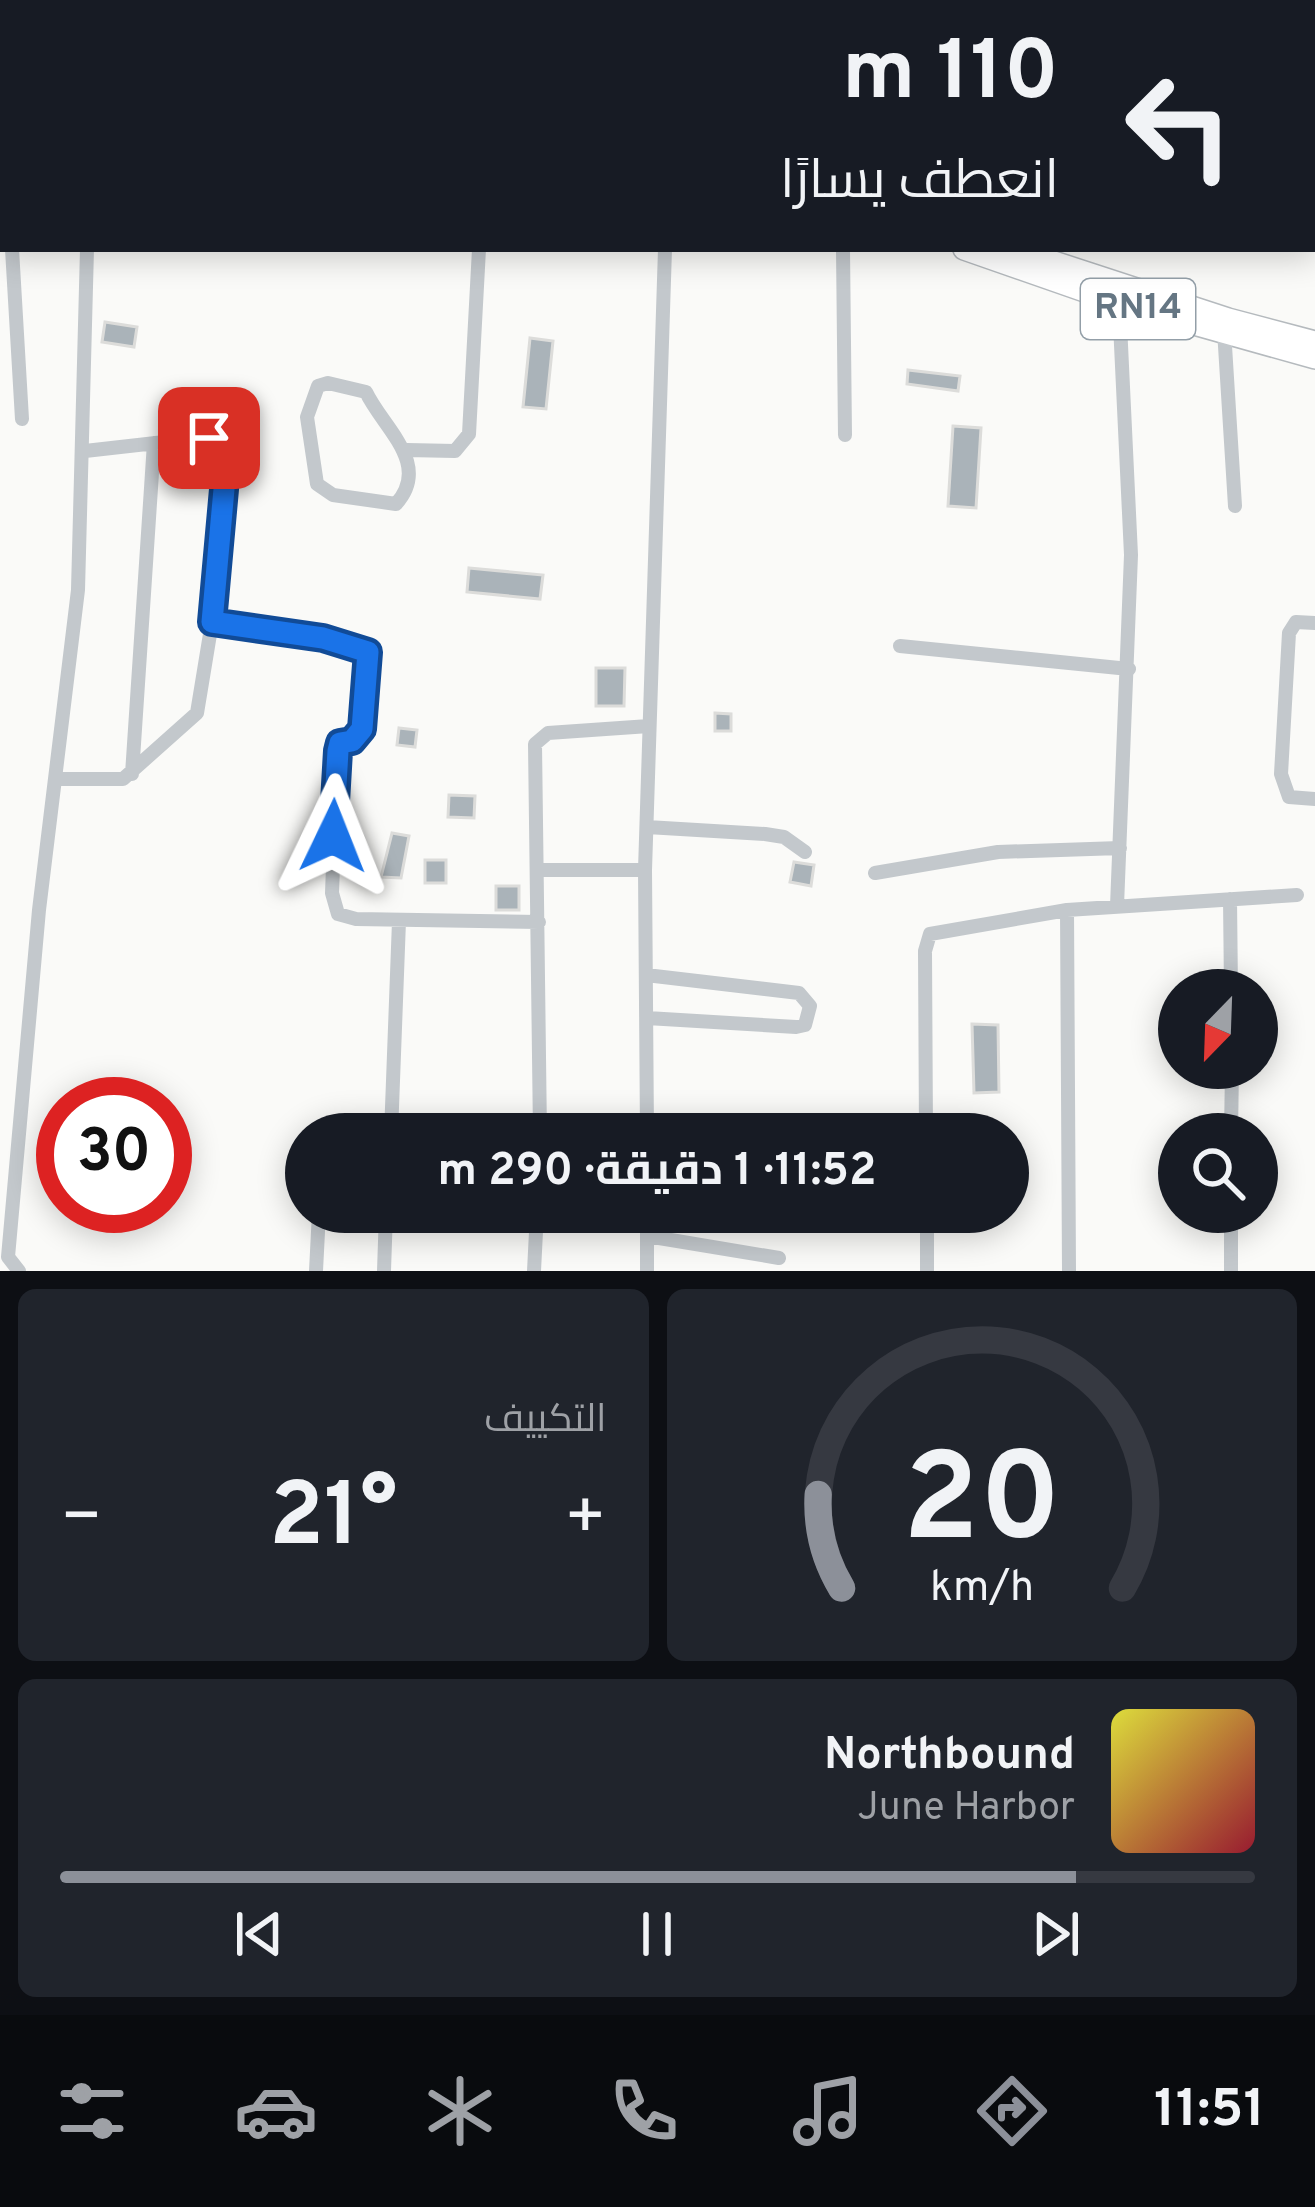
<!DOCTYPE html>
<html lang="ar">
<meta charset="utf-8">
<style>
body{margin:0;font-family:Overpass,Cairo,sans-serif;background:#20242c;color:#f1f3f6;direction:rtl;height:100vh;display:flex;flex-direction:column;font-size:45px;white-space:nowrap}
*{box-sizing:border-box;margin:0}
p{font-size:39px;color:#9ea1a6}
.icon{flex:none;width:66px;height:66px;fill:none;stroke:currentColor;stroke-width:2;stroke-linecap:round;stroke-linejoin:round}
.map{position:relative;height:1271px;overflow:hidden;direction:ltr}
.side{display:flex;flex-direction:column;gap:18px;padding:18px;background:#0d0f14;flex:1}
.side>*{flex:none}
.guide{position:absolute;left:0px;top:0px;width:1317px;height:252px;box-shadow:0 6px 30px #0003;direction:rtl;background:#171b24;color:#f1f3f6;overflow:hidden}
.needle{width:78px;rotate:203deg}
.buttons{position:absolute;left:1158px;top:969px;display:grid;gap:24px}
.buttons a{display:grid;place-items:center;width:120px;height:120px;border-radius:50%;background:#171b24;box-shadow:0 6px 30px #0003;font-size:60px}
.speed{position:absolute;left:36px;top:1077px;display:flex;gap:24px;font-size:60px;font-weight:700;text-align:center}
.speed>*{display:grid;place-content:center;width:156px;height:156px;border-radius:50%;background:#171b24;box-shadow:0 6px 30px #0003;line-height:1}
.speed .limit{border:18px solid #d22;background:#fff;color:#111}
.pin{position:absolute;display:grid;place-items:center;width:102px;height:102px;color:#fff;margin:-51px;border-radius:24px;box-shadow:0 6px 18px #0006}
.me{position:absolute;width:132px;margin:-66px;rotate:2deg;stroke-linejoin:round;filter:drop-shadow(0 0 9px #0008)}
.turn{display:flex;align-items:center;gap:42px;height:252px;padding:0 60px;font-size:54px}
.turn .icon{width:156px;height:156px;stroke-width:2.5}
.turn b{display:block;font-size:84px;line-height:102px}
.big{font-size:90px;font-weight:700;line-height:1.1}
.side .tile{flex:1;display:flex;flex-direction:column;justify-content:center;gap:18px;min-width:0;padding:0 42px;border-radius:18px;background:#20242c}
.side .dial{align-items:center;gap:0}
.dial svg{height:312px;overflow:visible;fill:none;stroke:#363941;stroke-width:7;stroke-linecap:round;text-anchor:middle}
.dial text{fill:#f1f3f6;stroke:none}
.song{display:flex;align-items:center;gap:36px}
.cover{width:144px;height:144px;border-radius:18px;background:linear-gradient(135deg,hsl(60 70% 55%),hsl(350 70% 35%))}
.played{height:12px;border-radius:6px;background:linear-gradient(90deg,#8c9099 85%,#363941 85%)}
.keys{display:flex;justify-content:space-around;direction:ltr}
.heat{display:flex;justify-content:space-between;align-items:center;font-size:66px;direction:ltr}
.side .tiles{flex:1;display:grid;gap:18px;grid-template-columns:1fr 1fr}
.tile:last-child{grid-column:span 2}
.trip{position:absolute;left:285px;top:1113px;width:744px;height:120px;border-radius:60px;background:#171b24;box-shadow:0 6px 30px #0003;font-weight:700;line-height:120px;text-align:center;direction:rtl}
.tab-bar{display:flex;height:192px;justify-content:space-around;align-items:center;background:#090b0e;color:#9ea1a6}
.tab-bar .icon{width:84px;height:84px}
.tab-bar .on{color:#8c9099}
.tab-bar b{font-size:54px;color:#f1f3f6}
.map>svg:first-child{display:block}
.building{fill:#aab3b9;stroke:#dcdcda;stroke-width:3}
.lines{fill:none;stroke-linecap:round;stroke-linejoin:round}
.secondary-casing{stroke:#b3babf;stroke-width:24}
.primary-casing{stroke:#b5babe;stroke-width:24}
.street{stroke:#c3c8cc;stroke-width:14}
.secondary{stroke:#fff;stroke-width:21}
.primary{stroke:#fff;stroke-width:21}
.route-casing{stroke:#114b97;stroke-width:30}
.route{stroke:#1a73e8;stroke-width:21}
.labels{text-anchor:middle;dominant-baseline:central;stroke-width:12;stroke-linejoin:round;paint-order:stroke}
.shield{fill:#fff;stroke:#939fa8;stroke-width:3}
.shield-label{font-size:36px;font-weight:bold;fill:#657683}
</style>
<div class="map">
<svg width="1315" height="1271" viewBox="0 0 1315 1271">
<rect width="100%" height="100%" fill="#fafaf8"/>
<!-- building -->
<path class="building" d="M 105,322 L 137,327 L 134,347 L 102,342 Z
M 530,338 L 553,341 L 546,409 L 523,407 Z
M 908,370 L 960,376 L 958,391 L 907,384 Z
M 953,426 L 981,428 L 976,508 L 948,506 Z
M 469,568 L 543,575 L 540,599 L 467,592 Z
M 596,668 L 625,668 L 624,706 L 596,706 Z
M 715,713 L 731,714 L 731,731 L 715,731 Z
M 399,728 L 417,730 L 415,747 L 397,745 Z
M 449,795 L 475,796 L 474,818 L 448,817 Z
M 392,833 L 409,836 L 401,878 L 381,877 Z
M 425,860 L 446,860 L 446,883 L 425,883 Z
M 794,862 L 814,865 L 811,886 L 790,882 Z
M 496,886 L 519,886 L 519,910 L 496,910 Z
M 972,1024 L 998,1025 L 999,1092 L 974,1093 Z"/>
<g class="lines">
<defs>
<path id="secondary" d="M 482,0 L 483,3"/>
<path id="primary" d="M 253,0 L 262,3
M 306,0 L 315,3
M 964,249 L 1119,303 L 1315,358
M 1014,249 L 1228,319 L 1315,342"/>
</defs>
<!-- secondary casing -->
<use href="#secondary" class="secondary-casing"/>
<!-- primary casing -->
<use href="#primary" class="primary-casing"/>
<!-- street -->
<path class="street" d="M 14,0 L 14,3
M 381,0 L 381,3
M 779,0 L 780,3
M 93,3 L 93,0
M 510,3 L 523,0
M 0,101 L 3,101
M 12,249 L 22,419
M 843,249 L 845,435
M 1224,330 L 1235,506
M 328,383 L 366,392 C 383,428 432,464 396,504 L 333,495 L 317,484 L 307,417 L 318,386 Z
M 407,450 L 455,451 L 469,434 L 479,249
M 85,451 L 191,439 L 223,442 L 223,540 L 212,622 L 324,638 L 368,652 L 362,729 L 353,741 L 340,743 L 337,761 L 332,893 L 338,914 L 356,919 L 539,922
M 1315,623 L 1296,622 L 1289,633 L 1281,774 L 1289,797 L 1315,799
M 900,646 L 1129,669
M 132,774 L 154,443
M 58,779 L 123,779 L 197,713 L 212,622
M 647,827 L 765,834 L 784,837 L 805,852
M 537,870 L 645,870
M 875,873 L 998,852 L 1120,848
M 1230,899 L 1231,990
M 1117,906 L 1131,555 L 1119,303
M 1067,910 L 1069,1271
M 646,975 L 799,993 L 810,1006 L 805,1025 L 796,1027 L 647,1018
M 646,1126 L 719,1134
M 391,1134 L 399,921
M 540,1134 L 535,744 L 548,733 L 649,726
M 647,1134 L 645,870 L 665,249
M 926,1134 L 925,951 L 930,934 L 1067,910 L 1297,895
M 1231,1134 L 1232,1068
M 1231,1212 L 1231,1271
M 647,1236 L 779,1258
M 19,1271 L 8,1257 L 39,910 L 78,590 L 87,249
M 316,1271 L 319,1212
M 384,1271 L 386,1212
M 534,1271 L 537,1212
M 647,1271 L 647,1212
M 927,1271 L 927,1212"/>
<!-- secondary -->
<use href="#secondary" class="secondary"/>
<!-- primary -->
<use href="#primary" class="primary"/>
</g>
<g class="lines">
<defs>
<path id="route" d="M 209,438 L 223,442 L 227,456 L 212,622 L 323,638 L 368,652 L 362,729 L 352,741 L 340,743 L 338,751 L 333,836"/>
</defs>
<!-- route casing -->
<use href="#route" class="route-casing"/>
<!-- route -->
<use href="#route" class="route"/>
</g>
<g class="labels">
<!-- shield labels -->
<rect class="shield" x="1081" y="279" width="114" height="60" rx="9"/>
<g class="shield-label">
<text x="1138" y="309">RN14</text>
</g>
</g>
</svg>
<div class="buttons">
<a><svg class="needle" viewBox="-14 -14 28 28"><path d="M0-13l5 13h-10z" fill="#e53935"/><path d="M0 13l5-13h-10z" fill="#9ea1a6"/></svg></a>
<a><svg class="icon" aria-label="search" viewBox="0 0 24 24"><circle cx="10" cy="10" r="6"/><path d="M15 15l6 6"/></svg></a>
</div>
<div class="speed"><div class="limit">30</div></div>
<div class="pin" style="left:209px;top:438px;background:#d93025"><svg class="icon" aria-label="arrive" viewBox="0 0 24 24"><path d="M6 21V4h12l-3 4 3 4H6"/></svg></div>
<svg class="me" style="left:333px;top:836px" viewBox="-20 -20 40 40"><path d="M0-17L14 15 0 8-14 15z" fill="#1a73e8" stroke="#fff" stroke-width="4"/></svg>
<div class="trip">11:52 · 1 دقيقة · 290 m</div>
<div class="guide">
<div class="turn"><svg class="icon" aria-label="left" viewBox="0 0 24 24"><path d="M17 20v-9H6M10 6l-5 5 5 5"/></svg><div><b>110 m</b>انعطف يسارًا</div></div>
</div>
</div>
<section class="side">
<div class="tiles">
<div class="tile dial"><svg viewBox="0 0 100 80">
<path d="M14 69A42 42 0 1 1 86 69"/>
<path d="M14 69A42 42 0 0 1 8 45" stroke="#8c9099"/>
<text x="50" y="56" font-size="32" font-weight="700">20</text>
<text x="50" y="72" font-size="11">km/h</text>
</svg></div>
<div class="tile"><p>التكييف</p>
<div class="heat"><a>−</a><b class="big">21°</b><a>+</a></div>
</div>
<div class="tile">
<div class="song"><i class="cover"></i><div><b>Northbound</b><p>June Harbor</p></div></div>
<div class="played"></div>
<div class="keys"><svg class="icon" aria-label="previous" viewBox="0 0 24 24"><path d="M18 5L8 12l10 7zM5 5v14"/></svg><svg class="icon" aria-label="pause" viewBox="0 0 24 24"><path d="M8 5v14M16 5v14"/></svg><svg class="icon" aria-label="next" viewBox="0 0 24 24"><path d="M6 5l10 7-10 7zM19 5v14"/></svg></div>
</div>
</div>
</section>
<nav class="tab-bar">
<b>11:51</b>
<svg class="icon on" aria-label="directions" viewBox="0 0 24 24"><path d="M12 3l9 9-9 9-9-9zM9 14v-3h6M13 9l2 2-2 2"/></svg>
<svg class="icon" aria-label="music" viewBox="0 0 24 24"><path d="M9 18V5l10-2v13"/><circle cx="6" cy="18" r="3"/><circle cx="16" cy="16" r="3"/></svg>
<svg class="icon" aria-label="phone" viewBox="0 0 24 24"><path d="M5 4h4l2 5-3 2q2 4 5 5l2-3 5 2v4C11 20 4 13 5 4z"/></svg>
<svg class="icon" aria-label="climate" viewBox="0 0 24 24"><path d="M12 3v18M4 7l16 10M4 17L20 7"/></svg>
<svg class="icon" aria-label="car" viewBox="0 0 24 24"><path d="M5 17H2v-5l4-1 3-4h7l3 4 3 1v5h-3M9 17h6M6 11h13"/><circle cx="7" cy="17" r="2"/><circle cx="17" cy="17" r="2"/></svg>
<svg class="icon" aria-label="filters" viewBox="0 0 24 24"><path d="M4 7h16M4 17h16"/><circle cx="9" cy="7" r="2"/><circle cx="15" cy="17" r="2"/></svg>
</nav>
